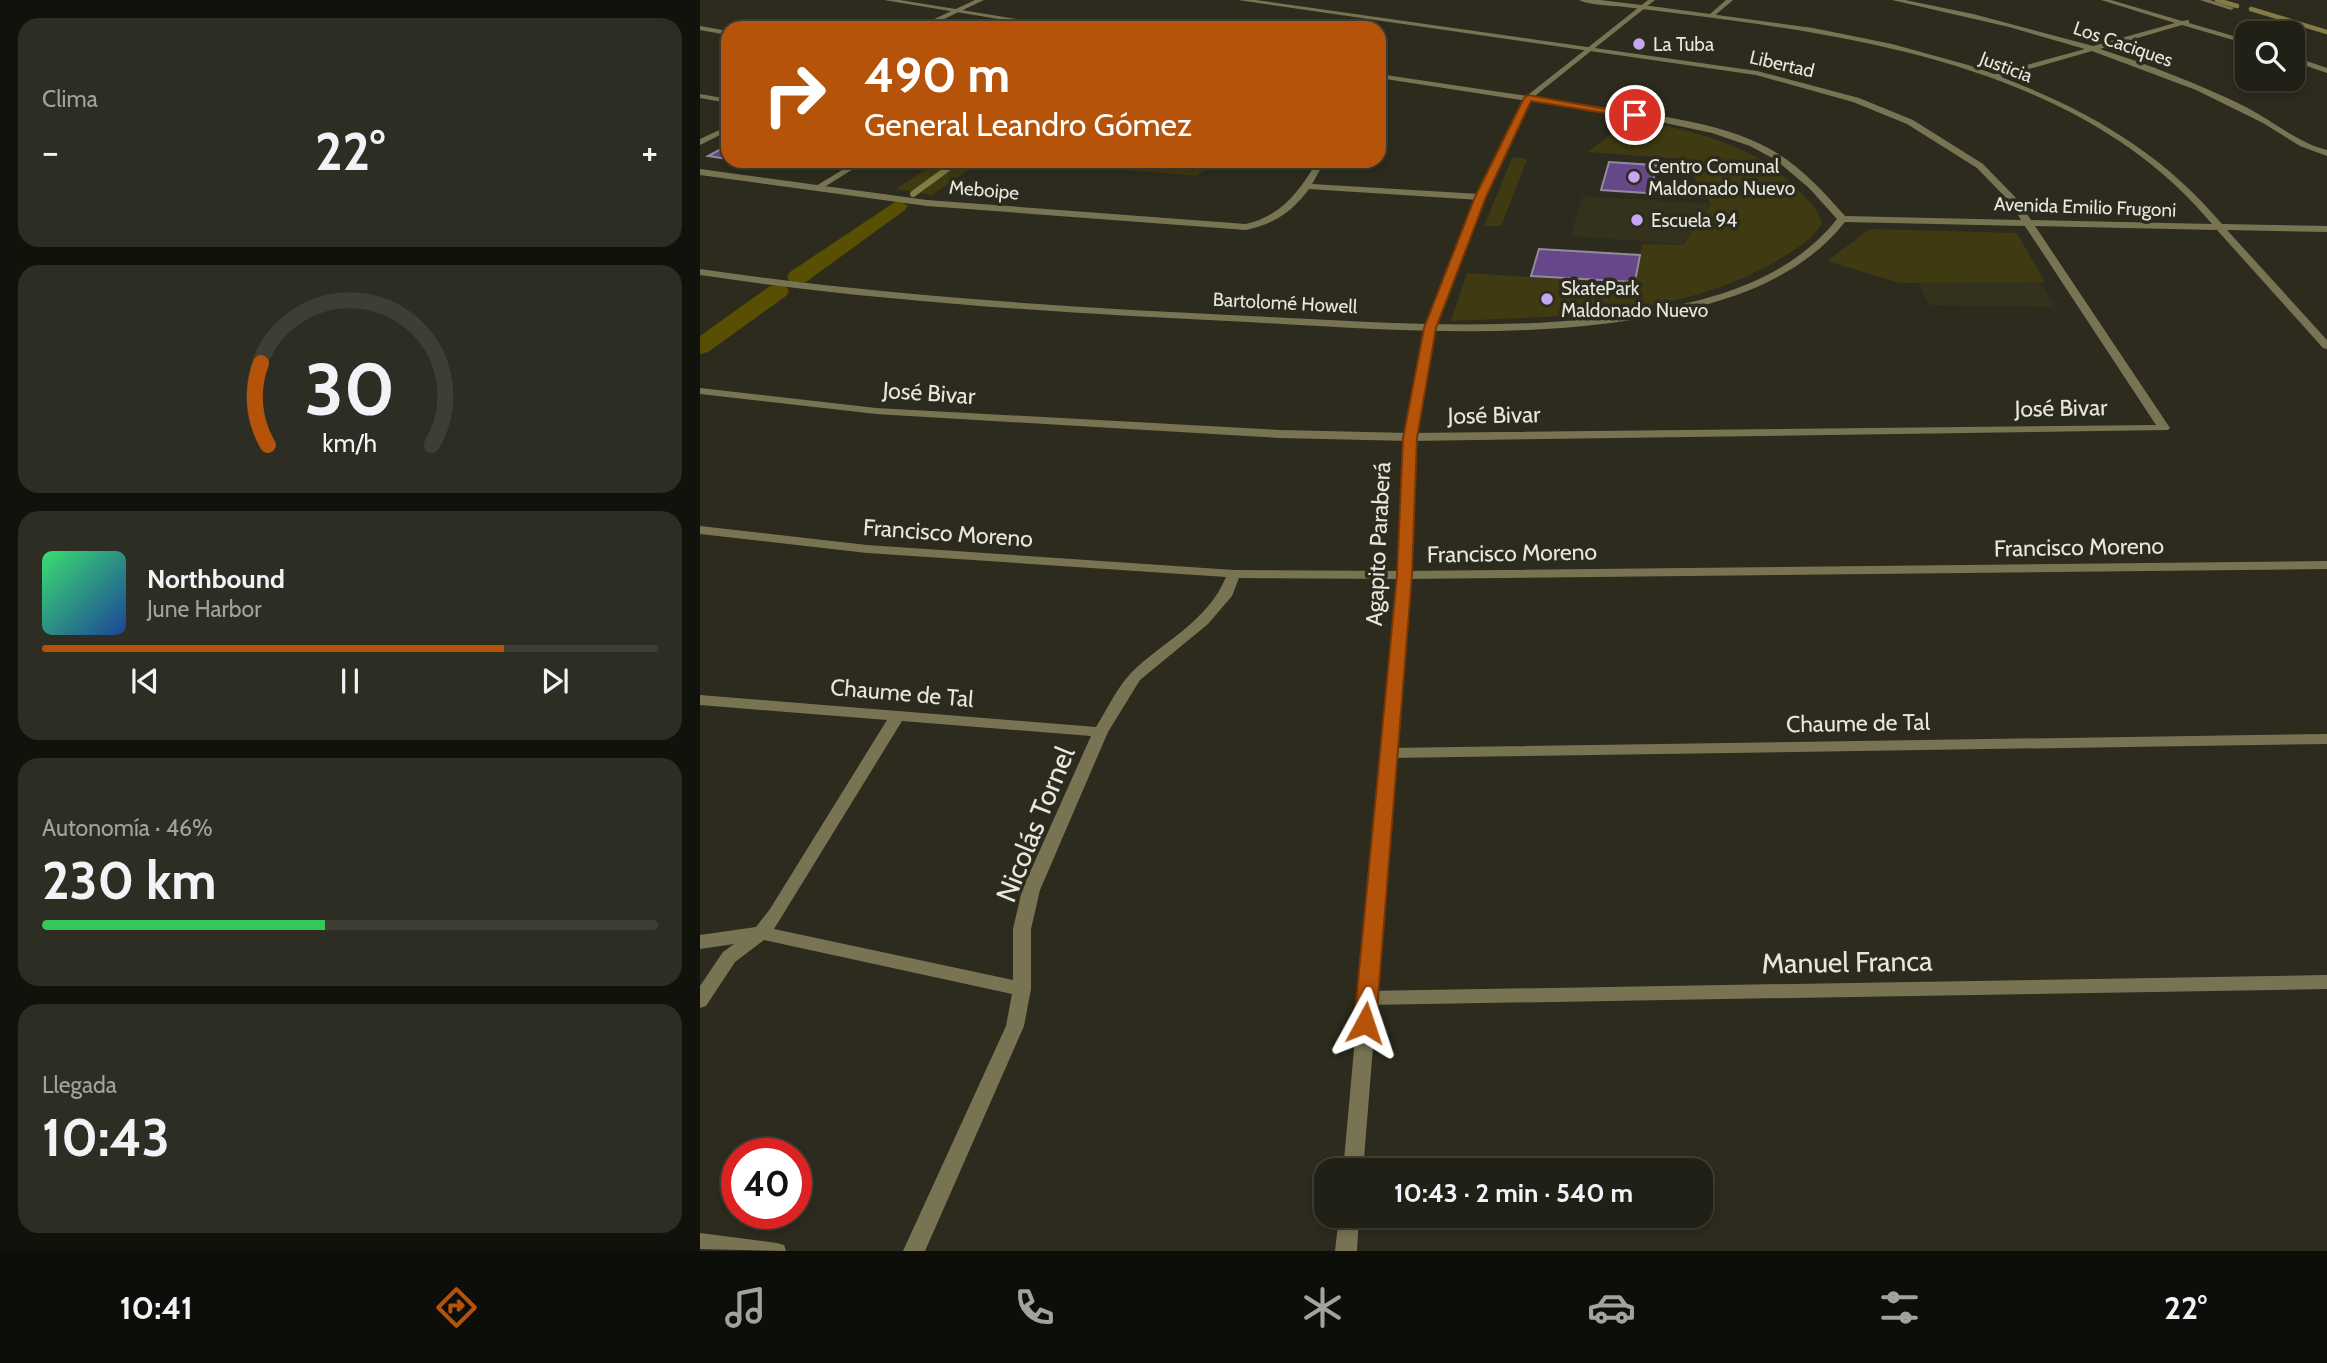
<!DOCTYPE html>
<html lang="es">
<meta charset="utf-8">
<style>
body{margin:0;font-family:Cabin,sans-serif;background:#2d2d23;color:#f1f3f6;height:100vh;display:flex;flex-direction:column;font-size:26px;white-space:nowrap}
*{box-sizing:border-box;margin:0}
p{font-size:23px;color:#a2a3a1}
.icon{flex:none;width:38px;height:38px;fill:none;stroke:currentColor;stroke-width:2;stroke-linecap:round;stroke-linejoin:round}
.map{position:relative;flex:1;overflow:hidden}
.details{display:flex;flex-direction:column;gap:18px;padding:18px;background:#12120c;width:700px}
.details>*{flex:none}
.top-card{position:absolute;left:21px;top:21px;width:665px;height:147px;border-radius:21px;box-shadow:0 4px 10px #0003,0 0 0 2px #3e3e35;background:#b45309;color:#fff;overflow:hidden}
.controls{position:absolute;left:1535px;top:21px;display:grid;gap:14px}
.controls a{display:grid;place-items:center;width:70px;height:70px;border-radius:14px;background:#212016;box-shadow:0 4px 10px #0003,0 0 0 2px #3e3e35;font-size:35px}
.speed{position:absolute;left:21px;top:1138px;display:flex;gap:14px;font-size:35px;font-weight:700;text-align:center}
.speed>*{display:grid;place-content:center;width:91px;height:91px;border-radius:50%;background:#212016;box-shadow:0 4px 10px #0003,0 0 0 2px #3e3e35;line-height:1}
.speed .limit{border:10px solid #d22;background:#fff;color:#111}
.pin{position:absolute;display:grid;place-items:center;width:60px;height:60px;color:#fff;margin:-30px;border:4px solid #fff;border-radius:50%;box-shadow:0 2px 7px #0007}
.me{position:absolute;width:77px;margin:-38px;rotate:5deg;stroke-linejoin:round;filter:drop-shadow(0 0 5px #0008)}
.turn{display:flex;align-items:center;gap:24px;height:147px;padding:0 28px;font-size:32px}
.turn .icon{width:91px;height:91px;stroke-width:2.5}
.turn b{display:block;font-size:49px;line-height:60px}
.big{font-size:52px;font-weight:700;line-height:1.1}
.details .tile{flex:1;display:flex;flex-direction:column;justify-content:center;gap:10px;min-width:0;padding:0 24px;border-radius:21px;background:#2d2d23}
.details .dial{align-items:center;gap:0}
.dial svg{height:182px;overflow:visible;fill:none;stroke:#3e3e35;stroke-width:7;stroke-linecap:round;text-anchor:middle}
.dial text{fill:#f1f3f6;stroke:none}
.song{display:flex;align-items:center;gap:21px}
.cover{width:84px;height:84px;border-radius:10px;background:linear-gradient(135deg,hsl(140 70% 55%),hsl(220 70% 35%))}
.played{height:7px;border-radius:4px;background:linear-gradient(90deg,#b45309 75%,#3e3e35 75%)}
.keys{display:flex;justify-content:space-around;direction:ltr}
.heat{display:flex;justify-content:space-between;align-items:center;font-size:38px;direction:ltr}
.charge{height:10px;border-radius:5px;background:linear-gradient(90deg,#34c759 46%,#3e3e35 0)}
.trip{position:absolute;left:614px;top:1158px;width:399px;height:70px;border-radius:21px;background:#212016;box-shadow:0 4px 10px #0003,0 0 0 2px #3e3e35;font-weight:700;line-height:70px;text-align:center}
.tab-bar{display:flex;height:112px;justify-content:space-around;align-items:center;background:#0d0d09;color:#a2a3a1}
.tab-bar .icon{width:49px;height:49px}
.tab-bar .selected{color:#b45309}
.tab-bar b{font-size:32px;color:#f1f3f6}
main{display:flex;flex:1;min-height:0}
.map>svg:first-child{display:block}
.built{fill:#34321d}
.green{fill:#3f3a11}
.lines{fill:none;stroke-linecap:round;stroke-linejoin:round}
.stream-far1{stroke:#837d45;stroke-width:4.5}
.stream{stroke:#837d45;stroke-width:6}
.canal{fill:#584f03;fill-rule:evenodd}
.building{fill:#66478a;stroke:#918a9a;stroke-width:2}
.service{fill:#787453;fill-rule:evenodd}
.minor{fill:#787453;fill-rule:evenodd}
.tertiary{fill:#787453;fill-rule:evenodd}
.route{fill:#b45309;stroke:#753606;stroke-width:2}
.poi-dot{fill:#c6a6f0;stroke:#2c2b1d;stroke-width:2.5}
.labels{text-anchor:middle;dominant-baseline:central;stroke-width:7;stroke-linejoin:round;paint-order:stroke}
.far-poi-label{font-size:19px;fill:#e8e7de;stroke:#2c2b1d;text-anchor:start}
.far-street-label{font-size:19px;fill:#e8e7de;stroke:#2c2b1d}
.street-label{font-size:23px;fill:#e8e7de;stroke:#2c2b1d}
.near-street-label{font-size:28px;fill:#e8e7de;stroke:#2c2b1d}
</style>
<main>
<section class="details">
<div class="tile"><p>Clima</p>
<div class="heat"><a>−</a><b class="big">22°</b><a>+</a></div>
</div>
<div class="tile dial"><svg viewBox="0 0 100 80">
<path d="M14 69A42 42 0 1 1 86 69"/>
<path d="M14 69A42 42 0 0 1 11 33" stroke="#b45309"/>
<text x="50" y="56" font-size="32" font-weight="700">30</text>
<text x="50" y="72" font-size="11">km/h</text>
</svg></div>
<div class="tile">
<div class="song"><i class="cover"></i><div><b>Northbound</b><p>June Harbor</p></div></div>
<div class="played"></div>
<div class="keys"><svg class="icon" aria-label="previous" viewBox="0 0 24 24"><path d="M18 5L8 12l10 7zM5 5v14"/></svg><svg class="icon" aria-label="pause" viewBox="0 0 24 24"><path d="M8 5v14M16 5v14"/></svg><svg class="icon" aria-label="next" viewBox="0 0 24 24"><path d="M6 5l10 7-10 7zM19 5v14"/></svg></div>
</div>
<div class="tile"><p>Autonomía · 46%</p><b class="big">230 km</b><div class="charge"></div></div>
<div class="tile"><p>Llegada</p><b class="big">10:43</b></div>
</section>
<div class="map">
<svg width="1627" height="1251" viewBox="0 0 1627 1251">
<rect width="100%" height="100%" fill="#2c2b1d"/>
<!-- built -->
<path class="built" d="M 883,196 L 1011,204 L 982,244 L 870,236 Z
M 1218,282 L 1340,282 L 1355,307 L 1229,305 Z"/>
<!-- green -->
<path class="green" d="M 930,119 C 994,131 1055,143 1101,193 C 1110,202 1119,210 1122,223 C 1112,241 1095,249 1078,260 C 981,318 860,316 751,321 L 767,273 L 935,284 L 942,244 L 983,245 L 1011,204 L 983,159 L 888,152 Z
M 820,157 L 827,160 L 801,226 L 784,226 L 812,158 Z
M 238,161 L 281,161 L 232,195 L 196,189 Z
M 315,161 L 516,161 L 497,176 Z
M 1170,229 L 1317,233 L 1345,282 L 1200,283 L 1127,261 Z"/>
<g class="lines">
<!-- stream-far1 -->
<path class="stream-far1" d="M 1517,0 L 1537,6
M 1551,9 L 1627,32"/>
<!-- stream -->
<path class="stream" d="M 213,194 L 258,161"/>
<!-- canal -->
<path class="canal" d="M 198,200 L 208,206 L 205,210 L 106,282 L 90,282 L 87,277 L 90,272 Z
M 78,285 L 86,286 L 89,291 L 86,296 L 8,352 L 0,354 L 0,336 L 70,286 Z"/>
</g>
<!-- building -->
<path class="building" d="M 21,149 L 28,150 L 28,159 L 8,156 Z
M 909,162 L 968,166 L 966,173 L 955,172 L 952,186 L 963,186 L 961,194 L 901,190 Z
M 839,249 L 940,255 L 935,282 L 831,276 Z"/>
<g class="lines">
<!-- service -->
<path class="service" d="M 1026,0 L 1033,0 L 1013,17 L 1009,17 L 1009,15 Z
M 1500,0 L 1510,0 L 1534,8 L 1531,10 Z
M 157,161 L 166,161 L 118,191 L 111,189 Z
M 0,1233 L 77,1243 L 84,1245 L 86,1251 L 0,1249 Z"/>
<!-- minor -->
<path class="minor" d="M 184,0 L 200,0 L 371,28 L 353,28 Z
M 538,0 L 556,0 L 1057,71 L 1159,98 L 1213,120 L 1283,164 L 1316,198 L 1331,220 L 1512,224 C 1397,85 1205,44 1036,21 C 999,16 962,11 925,7 C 911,5 891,6 879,0 L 900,0 L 958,7 L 1113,28 L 1192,44 L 1268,65 L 1294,74 L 1385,49 L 1309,27 L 1192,0 L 1205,0 L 1273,14 L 1393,46 L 1475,23 L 1401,0 L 1411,0 L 1482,21 L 1489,20 L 1489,23 L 1547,40 L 1547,44 L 1482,25 L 1400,49 C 1450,65 1499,84 1546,107 C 1573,121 1598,143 1627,150 L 1627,156 L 1600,146 L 1563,123 L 1496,90 L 1392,51 L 1301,77 C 1386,109 1463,153 1522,224 L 1627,226 L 1627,232 L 1527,230 L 1627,340 L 1627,349 L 1623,348 L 1517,230 L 1335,226 L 1470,428 L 1468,430 L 710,441 L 580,438 L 176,414 L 0,394 L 0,388 L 176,408 L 580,430 L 710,433 L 1456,425 L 1325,226 L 1145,222 C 1106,271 1048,295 988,309 C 845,343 692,330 547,322 C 364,313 181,302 0,275 L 0,269 C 182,296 365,307 549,316 C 693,323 844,336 987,303 C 1044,290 1100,266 1137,219 L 1109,188 L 1076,160 L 1050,146 L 1012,133 L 956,121 L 679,78 L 679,74 C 751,85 823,95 895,106 C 953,116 1017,120 1070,149 C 1099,165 1123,191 1145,216 L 1321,220 L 1310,202 L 1277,168 L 1207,124 L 1153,102 L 1056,75 Z
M 0,26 L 28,31 L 28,35 L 0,30 Z
M 1592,56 L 1627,68 L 1627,73 L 1592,61 Z
M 0,94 L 28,99 L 28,103 L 0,98 Z
M 617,161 L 625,161 L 612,184 L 780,194 L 785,197 L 780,200 L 609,189 C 592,212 574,224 546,230 L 227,206 L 0,175 L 0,169 L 227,200 L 546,224 C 581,216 600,191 617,161 Z
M 0,526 L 167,545 L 534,570 L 704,571 L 1627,561 L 1627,569 L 704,579 L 539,578 L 532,596 L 508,624 L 440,680 L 408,732 L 340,890 L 331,929 L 331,989 L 324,1026 L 225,1251 L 203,1251 L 306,1026 L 312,994 L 64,940 L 35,962 L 6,1006 L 0,1008 L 0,986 L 23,952 L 34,944 L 0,949 L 0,935 L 56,927 L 70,909 L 187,720 L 0,705 L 0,695 L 396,727 C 407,710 417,687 432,672 C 464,641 508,621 526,577 L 167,553 L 0,534 ZM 202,721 L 391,736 L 322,890 L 313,929 L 313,980 L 74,929 Z
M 1627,734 L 1627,744 L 689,758 L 684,757 L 681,753 L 684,749 L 689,748 Z
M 1627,975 L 1627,989 L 667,1005 L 661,1003 L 658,998 L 661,993 L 667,991 Z"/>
<!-- tertiary -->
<path class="tertiary" d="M 275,0 L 284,0 L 225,28 L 215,28 Z
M 948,0 L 955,0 L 831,99 L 785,197 L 735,328 L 716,437 L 711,575 L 663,1171 L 643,1171 L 697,575 L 704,437 L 725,328 L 775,197 L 824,98 Z
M 28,126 L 28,131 L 0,145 L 0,139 Z
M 639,1216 L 659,1216 L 657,1251 L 635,1251 Z"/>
</g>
<!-- route -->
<path class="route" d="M 828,95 L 940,115 L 935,118 L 831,101 L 786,197 L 736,328 L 717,438 L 712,575 L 676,1023 L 672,1029 L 665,1031 L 658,1029 L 654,1023 L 697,575 L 703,438 L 724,328 L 775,197 L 824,98 Z"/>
<!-- markers -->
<g class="poi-dot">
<circle cx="939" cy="44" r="7"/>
<circle cx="934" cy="177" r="7"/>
<circle cx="937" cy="220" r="7"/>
<circle cx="847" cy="299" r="7"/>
</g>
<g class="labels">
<!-- far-poi labels -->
<g class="far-poi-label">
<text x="953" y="44">La Tuba</text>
<text x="948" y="166">Centro Comunal<tspan x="948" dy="22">Maldonado Nuevo</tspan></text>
<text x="951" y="220">Escuela 94</text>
<text x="861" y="288">SkatePark<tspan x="861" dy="22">Maldonado Nuevo</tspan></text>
</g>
<!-- far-street labels -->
<g class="far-street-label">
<text transform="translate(1423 44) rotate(19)">Los Caciques</text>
<text transform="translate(1082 64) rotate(13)">Libertad</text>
<text transform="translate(1306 67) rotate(21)">Justicia</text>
<text transform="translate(284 190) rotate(5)">Meboipe</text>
<text transform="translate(1385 207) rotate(2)">Avenida Emilio Frugoni</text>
<text transform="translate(585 303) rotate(3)">Bartolomé Howell</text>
</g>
<!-- street labels -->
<g class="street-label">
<text transform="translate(229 393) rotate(4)">José Bivar</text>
<text transform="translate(1361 408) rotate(-1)">José Bivar</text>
<text transform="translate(794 415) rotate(-1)">José Bivar</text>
<text transform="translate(248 533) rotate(4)">Francisco Moreno</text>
<text transform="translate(678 544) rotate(-87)">Agapito Paraberá</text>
<text transform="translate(1379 547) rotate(-1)">Francisco Moreno</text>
<text transform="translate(812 553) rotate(-1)">Francisco Moreno</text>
<text transform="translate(202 693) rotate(5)">Chaume de Tal</text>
<text transform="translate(1158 723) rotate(-1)">Chaume de Tal</text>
</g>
<!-- near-street labels -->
<g class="near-street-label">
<text transform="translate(335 824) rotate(-68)">Nicolás Tornel</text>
<text transform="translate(1147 962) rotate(-1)">Manuel Franca</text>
</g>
</g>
</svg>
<div class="controls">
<a><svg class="icon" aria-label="search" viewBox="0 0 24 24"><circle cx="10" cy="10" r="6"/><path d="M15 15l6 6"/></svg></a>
</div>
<div class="speed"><div class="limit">40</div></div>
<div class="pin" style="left:935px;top:115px;background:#d93025"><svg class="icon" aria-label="arrive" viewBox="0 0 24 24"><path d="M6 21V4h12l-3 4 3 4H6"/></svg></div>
<svg class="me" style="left:665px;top:1023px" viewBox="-20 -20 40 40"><path d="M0-17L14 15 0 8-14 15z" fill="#b45309" stroke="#fff" stroke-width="4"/></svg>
<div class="trip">10:43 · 2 min · 540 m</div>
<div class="top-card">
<div class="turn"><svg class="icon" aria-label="right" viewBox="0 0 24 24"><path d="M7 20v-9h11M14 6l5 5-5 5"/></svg><div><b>490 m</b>General Leandro Gómez</div></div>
</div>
</div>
</main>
<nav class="tab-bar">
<b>10:41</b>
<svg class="icon selected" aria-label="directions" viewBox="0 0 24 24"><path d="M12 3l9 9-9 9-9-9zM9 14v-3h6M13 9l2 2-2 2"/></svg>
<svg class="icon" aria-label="music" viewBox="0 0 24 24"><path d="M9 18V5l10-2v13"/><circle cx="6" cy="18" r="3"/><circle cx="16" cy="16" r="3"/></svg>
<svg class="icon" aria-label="phone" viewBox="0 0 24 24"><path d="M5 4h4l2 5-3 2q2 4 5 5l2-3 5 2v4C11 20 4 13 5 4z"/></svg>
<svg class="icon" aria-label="climate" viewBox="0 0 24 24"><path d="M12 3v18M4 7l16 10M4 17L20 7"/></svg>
<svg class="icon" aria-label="car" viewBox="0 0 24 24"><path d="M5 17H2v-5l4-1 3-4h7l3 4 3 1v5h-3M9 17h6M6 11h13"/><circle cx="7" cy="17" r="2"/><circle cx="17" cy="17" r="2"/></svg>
<svg class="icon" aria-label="filters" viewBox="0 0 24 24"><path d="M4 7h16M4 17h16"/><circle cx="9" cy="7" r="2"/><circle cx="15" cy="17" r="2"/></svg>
<b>22°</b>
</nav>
